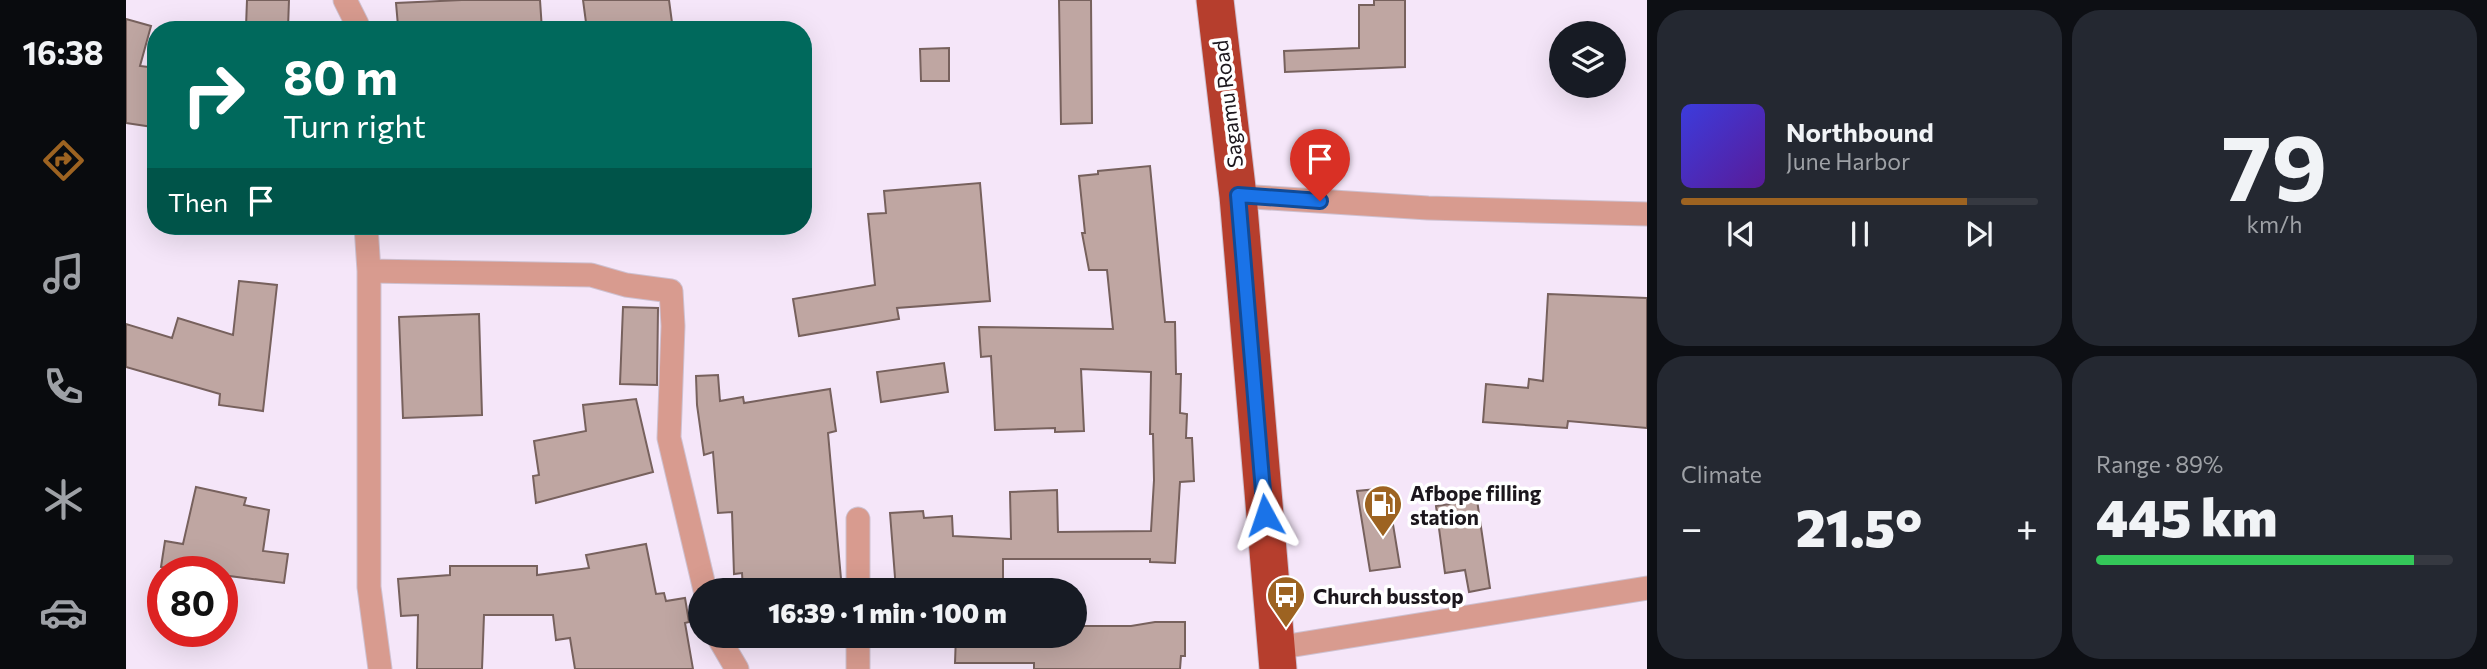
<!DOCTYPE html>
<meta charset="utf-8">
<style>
body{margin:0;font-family:Commissioner,sans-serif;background:#242831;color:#f1f3f6;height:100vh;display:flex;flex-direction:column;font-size:26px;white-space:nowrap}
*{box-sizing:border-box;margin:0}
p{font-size:23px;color:#9ea1a6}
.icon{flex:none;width:38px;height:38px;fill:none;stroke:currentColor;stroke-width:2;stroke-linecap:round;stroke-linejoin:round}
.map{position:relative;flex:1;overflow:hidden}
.sheet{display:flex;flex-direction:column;gap:10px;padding:10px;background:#0d0f14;width:840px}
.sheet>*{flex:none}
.hud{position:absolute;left:21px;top:21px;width:665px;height:214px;border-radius:28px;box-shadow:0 7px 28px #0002;background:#00695c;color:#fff;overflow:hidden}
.controls{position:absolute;left:1423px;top:21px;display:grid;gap:14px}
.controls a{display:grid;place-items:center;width:77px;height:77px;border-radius:50%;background:#171b24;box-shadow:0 7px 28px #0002;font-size:35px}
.speed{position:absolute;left:21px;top:556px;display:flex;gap:14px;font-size:35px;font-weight:700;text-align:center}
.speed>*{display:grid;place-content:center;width:91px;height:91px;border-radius:50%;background:#171b24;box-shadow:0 7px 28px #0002;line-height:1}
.speed .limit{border:10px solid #d22;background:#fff;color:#111}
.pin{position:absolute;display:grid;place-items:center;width:60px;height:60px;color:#fff;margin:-72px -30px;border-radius:50% 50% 50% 0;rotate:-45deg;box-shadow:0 0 7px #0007}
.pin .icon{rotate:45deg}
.me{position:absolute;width:77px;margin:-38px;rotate:355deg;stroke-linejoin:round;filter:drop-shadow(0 0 5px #0008)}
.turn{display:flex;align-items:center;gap:24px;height:147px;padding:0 21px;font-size:32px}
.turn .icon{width:91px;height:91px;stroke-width:2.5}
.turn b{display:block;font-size:49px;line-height:60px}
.then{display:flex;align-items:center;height:66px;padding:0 21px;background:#0003;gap:14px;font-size:26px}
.big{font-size:52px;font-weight:800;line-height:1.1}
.sheet .card{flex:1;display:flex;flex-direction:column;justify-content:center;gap:10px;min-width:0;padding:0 24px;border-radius:28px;background:#242831}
.sheet .dial{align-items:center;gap:0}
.dial b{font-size:91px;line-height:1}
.song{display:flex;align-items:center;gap:21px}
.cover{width:84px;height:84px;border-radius:10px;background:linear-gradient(135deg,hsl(240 70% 55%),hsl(270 70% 35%))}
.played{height:7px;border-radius:4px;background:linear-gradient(90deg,#9d6321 80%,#363941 80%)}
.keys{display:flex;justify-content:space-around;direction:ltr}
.heat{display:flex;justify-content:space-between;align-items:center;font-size:38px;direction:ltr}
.charge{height:10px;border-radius:5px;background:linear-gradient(90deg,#34c759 89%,#363941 0)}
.sheet .tiles{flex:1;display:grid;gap:10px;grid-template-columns:repeat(2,1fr)}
.trip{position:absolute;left:562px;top:578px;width:399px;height:70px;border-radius:35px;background:#171b24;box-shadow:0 7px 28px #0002;font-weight:800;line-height:70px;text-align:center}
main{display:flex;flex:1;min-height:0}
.dock{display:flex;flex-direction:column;width:126px;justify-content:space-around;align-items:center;background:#090b0e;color:#9ea1a6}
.dock .icon{width:49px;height:49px}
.dock .current{color:#9d6321}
.dock b{font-size:32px;color:#f1f3f6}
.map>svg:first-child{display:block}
.building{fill:#bfa6a2;stroke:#77615d;stroke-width:2}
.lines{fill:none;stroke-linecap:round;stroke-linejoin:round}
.minor-casing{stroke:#cec1d1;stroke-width:25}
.trunk-casing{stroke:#cec1d1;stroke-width:39}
.minor{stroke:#d89b8f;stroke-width:23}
.trunk{stroke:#b63e2d;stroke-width:37}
.route-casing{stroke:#114b97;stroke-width:18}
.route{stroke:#1a73e8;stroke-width:12}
.labels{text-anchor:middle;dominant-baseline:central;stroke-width:7;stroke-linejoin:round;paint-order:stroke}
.street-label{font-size:21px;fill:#1c171d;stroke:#fff}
.poi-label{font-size:21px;font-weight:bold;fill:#1c171d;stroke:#fff;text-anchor:start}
</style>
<main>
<nav class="dock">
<b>16:38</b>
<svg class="icon current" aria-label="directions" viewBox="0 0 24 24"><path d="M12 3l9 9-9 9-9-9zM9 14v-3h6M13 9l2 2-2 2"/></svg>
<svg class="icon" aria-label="music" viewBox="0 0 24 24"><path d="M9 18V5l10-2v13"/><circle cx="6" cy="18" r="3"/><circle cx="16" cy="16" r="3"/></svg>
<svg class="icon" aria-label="phone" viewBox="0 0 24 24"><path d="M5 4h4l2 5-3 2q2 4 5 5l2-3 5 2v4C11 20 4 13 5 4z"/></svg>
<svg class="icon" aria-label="climate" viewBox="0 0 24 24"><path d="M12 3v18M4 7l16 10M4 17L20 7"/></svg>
<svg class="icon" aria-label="car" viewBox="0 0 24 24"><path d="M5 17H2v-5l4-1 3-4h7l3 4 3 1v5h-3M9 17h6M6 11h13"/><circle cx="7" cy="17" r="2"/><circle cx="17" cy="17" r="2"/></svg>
</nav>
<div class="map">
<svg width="1521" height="669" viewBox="0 0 1521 669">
<rect width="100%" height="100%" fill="#f5e6f9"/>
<!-- building -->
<path class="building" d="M 121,0 L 163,0 L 162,28 L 120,27 Z
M 336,0 L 414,0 L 416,30 L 314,30 L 313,23 L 272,26 L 270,3 Z
M 457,0 L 543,0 L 547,30 L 461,30 Z
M 933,0 L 965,0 L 966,123 L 935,124 Z
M 1248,0 L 1279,0 L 1279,67 L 1159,72 L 1158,51 L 1233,48 L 1233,5 L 1248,5 Z
M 0,19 L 25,26 L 14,66 L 30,68 L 27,127 L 0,123 Z
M 823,48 L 823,81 L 795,81 L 794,49 Z
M 1024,166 L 1039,322 L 1049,322 L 1050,374 L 1055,374 L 1054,413 L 1061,414 L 1060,438 L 1066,438 L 1068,481 L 1054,482 L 1049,563 L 1024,562 L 1024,559 L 877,559 L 877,590 L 770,590 L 764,513 L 797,511 L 798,518 L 826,516 L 827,536 L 885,539 L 884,492 L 931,490 L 932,532 L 1025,531 L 1028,480 L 1027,434 L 1024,434 L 1025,372 L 955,369 L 958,431 L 929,432 L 929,428 L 869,430 L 865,356 L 855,357 L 853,327 L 987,329 L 981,270 L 963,270 L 956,233 L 959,233 L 953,176 L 972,174 L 972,171 Z
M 854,183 L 864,301 L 771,308 L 773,319 L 673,336 L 667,299 L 749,285 L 742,214 L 760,213 L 758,191 Z
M 113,281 L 151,285 L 137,411 L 93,405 L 94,394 L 0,367 L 0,324 L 46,338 L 52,318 L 107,335 Z
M 1422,294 L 1521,298 L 1521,428 L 1442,421 L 1441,428 L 1357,422 L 1360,384 L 1402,388 L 1403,379 L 1417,381 Z
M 497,307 L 532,308 L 531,385 L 494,384 Z
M 353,314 L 356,415 L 277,418 L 273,317 Z
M 818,363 L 822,392 L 755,402 L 751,372 Z
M 592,375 L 594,401 L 617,397 L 618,403 L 704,389 L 710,431 L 702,433 L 716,590 L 617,590 L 616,573 L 608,574 L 606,512 L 592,513 L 587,452 L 578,455 L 571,405 L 570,376 Z
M 510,399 L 527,472 L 410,503 L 407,476 L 413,475 L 408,441 L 460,431 L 457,405 Z
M 70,487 L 120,498 L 118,505 L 143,510 L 137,551 L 162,554 L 158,583 L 96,575 L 96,572 L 67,572 L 35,567 L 39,541 L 57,544 Z
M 1261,488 L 1274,567 L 1244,571 L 1231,491 Z
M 1351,500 L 1364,588 L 1343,592 L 1339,570 L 1319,573 L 1310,506 Z
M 520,544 L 530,594 L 538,593 L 540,601 L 559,598 L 563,622 L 559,623 L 567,669 L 449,669 L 444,638 L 430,640 L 427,615 L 358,615 L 356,669 L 291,669 L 292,615 L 275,616 L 272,579 L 324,575 L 324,566 L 411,566 L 411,575 L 463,568 L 460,555 Z
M 1029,622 L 1059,622 L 1059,656 L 1055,656 L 1054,669 L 908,669 L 908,663 L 829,663 L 830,635 L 948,635 L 948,626 L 1005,626 Z"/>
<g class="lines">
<defs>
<path id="minor" d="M 219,0 L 231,24 L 231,30
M 1112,196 L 1302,208 L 1521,214
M 240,226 L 243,271 L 243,587 L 254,669
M 243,271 L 465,275 L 500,285 L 545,291 L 547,326 L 543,438 L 579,590
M 732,590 L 732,519
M 591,635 L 611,669
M 1150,648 L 1521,588
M 732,669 L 732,635"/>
<path id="trunk" d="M 1089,0 L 1112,196 L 1152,669"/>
</defs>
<!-- minor casing -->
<use href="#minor" class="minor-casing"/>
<!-- trunk casing -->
<use href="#trunk" class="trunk-casing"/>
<!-- minor -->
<use href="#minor" class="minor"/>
<!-- trunk -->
<use href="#trunk" class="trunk"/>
</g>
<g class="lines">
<defs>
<path id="route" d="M 1139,515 L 1112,195 L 1194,201"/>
</defs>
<!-- route casing -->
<use href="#route" class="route-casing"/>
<!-- route -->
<use href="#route" class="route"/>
</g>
<!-- icons -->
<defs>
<symbol id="fuel-pin" viewBox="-11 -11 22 30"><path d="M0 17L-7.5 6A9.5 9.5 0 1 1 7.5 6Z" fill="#9d6321" stroke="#fff"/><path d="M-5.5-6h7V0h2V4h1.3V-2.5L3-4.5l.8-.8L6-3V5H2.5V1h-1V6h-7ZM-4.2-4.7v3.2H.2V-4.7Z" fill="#fff"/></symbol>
<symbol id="bus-pin" viewBox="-11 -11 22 30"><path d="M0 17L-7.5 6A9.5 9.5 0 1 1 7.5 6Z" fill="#9d6321" stroke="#fff"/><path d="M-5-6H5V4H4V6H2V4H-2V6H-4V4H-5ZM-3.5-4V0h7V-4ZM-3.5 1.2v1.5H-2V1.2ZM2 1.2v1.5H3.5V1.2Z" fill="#fff"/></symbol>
</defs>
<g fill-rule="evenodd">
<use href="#fuel-pin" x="1235" y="482" width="44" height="60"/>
<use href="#bus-pin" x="1138" y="573" width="44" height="60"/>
</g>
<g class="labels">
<!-- street labels -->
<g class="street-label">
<text transform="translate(1101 104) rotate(-97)">Sagamu Road</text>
</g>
<!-- poi labels -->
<g class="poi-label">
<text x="1284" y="492">Afbope filling<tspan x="1284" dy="24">station</tspan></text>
<text x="1187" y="595">Church busstop</text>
</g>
</g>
</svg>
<div class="controls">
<a><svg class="icon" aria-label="layers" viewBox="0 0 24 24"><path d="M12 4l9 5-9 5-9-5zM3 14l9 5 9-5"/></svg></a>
</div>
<div class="speed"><div class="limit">80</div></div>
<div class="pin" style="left:1194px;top:201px;background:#d93025"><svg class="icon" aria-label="arrive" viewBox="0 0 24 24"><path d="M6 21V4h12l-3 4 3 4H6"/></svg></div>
<svg class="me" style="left:1139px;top:515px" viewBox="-20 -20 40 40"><path d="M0-17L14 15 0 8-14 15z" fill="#1a73e8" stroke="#fff" stroke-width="4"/></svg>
<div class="trip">16:39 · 1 min · 100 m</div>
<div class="hud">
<div class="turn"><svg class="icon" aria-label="right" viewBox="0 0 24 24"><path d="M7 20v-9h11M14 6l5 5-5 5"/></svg><div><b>80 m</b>Turn right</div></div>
<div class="then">Then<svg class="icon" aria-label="arrive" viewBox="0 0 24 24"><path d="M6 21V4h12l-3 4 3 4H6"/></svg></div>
</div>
</div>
<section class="sheet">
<div class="tiles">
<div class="card">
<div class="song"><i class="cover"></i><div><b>Northbound</b><p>June Harbor</p></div></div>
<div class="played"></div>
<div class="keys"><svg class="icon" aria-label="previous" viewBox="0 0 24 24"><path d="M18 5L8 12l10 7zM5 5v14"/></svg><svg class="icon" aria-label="pause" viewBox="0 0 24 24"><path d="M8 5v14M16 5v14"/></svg><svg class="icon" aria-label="next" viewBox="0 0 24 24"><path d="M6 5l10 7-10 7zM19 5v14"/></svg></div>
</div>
<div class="card dial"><b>79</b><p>km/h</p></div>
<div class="card"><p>Climate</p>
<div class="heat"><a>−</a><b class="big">21.5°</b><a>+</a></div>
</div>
<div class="card"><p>Range · 89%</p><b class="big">445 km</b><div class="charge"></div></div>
</div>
</section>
</main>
